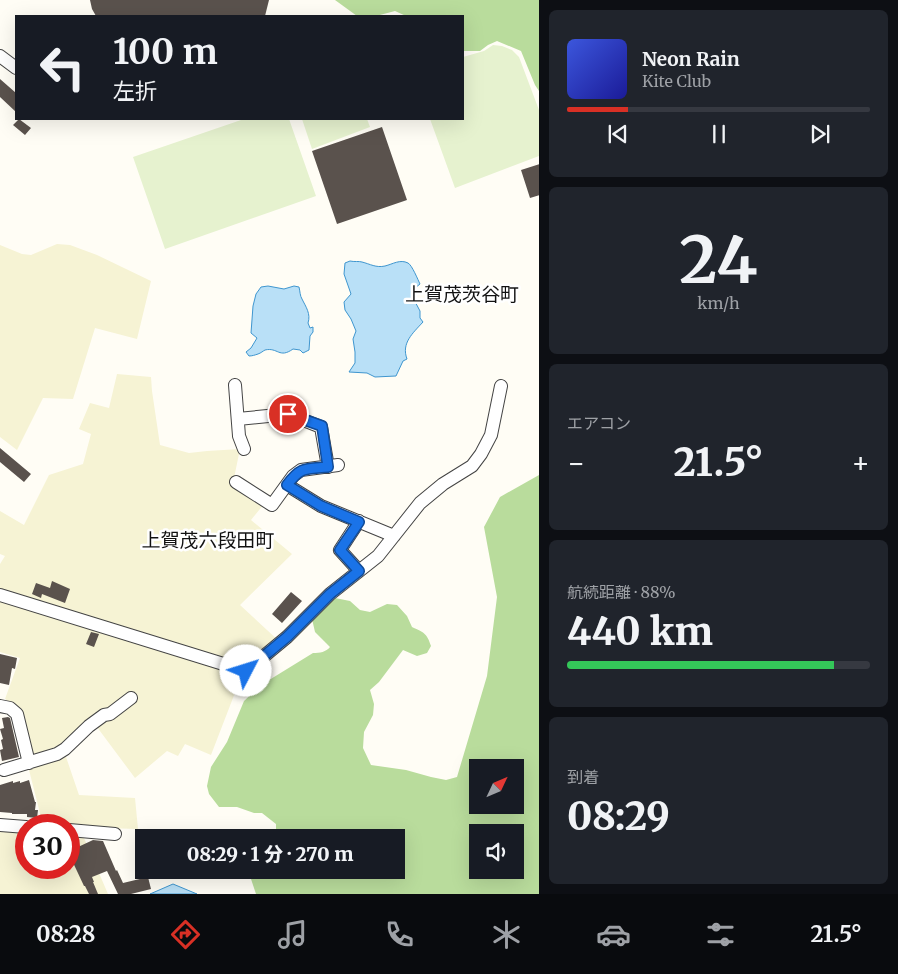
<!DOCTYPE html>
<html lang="ja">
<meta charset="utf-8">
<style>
body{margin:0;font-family:Merriweather,"Noto Sans JP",serif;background:#20242c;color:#f1f3f6;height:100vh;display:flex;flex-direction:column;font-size:19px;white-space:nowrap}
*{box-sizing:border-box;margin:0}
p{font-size:16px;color:#9ea1a6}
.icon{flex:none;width:28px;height:28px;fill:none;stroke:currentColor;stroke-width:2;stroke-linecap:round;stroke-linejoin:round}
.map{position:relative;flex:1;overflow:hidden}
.panel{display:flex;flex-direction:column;gap:10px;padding:10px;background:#0d0f14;width:359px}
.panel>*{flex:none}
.hud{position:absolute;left:15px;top:15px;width:449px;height:105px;border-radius:0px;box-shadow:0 5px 20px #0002;background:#171b24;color:#f1f3f6;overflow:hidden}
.needle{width:32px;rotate:46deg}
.fabs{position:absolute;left:469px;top:759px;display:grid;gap:10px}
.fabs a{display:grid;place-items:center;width:55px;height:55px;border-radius:0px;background:#171b24;box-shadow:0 5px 20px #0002;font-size:25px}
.speed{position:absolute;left:15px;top:814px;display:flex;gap:10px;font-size:25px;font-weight:700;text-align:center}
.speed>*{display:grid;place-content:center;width:65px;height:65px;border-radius:50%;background:#171b24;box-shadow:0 5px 20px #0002;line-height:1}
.speed .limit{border:8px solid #d22;background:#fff;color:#111}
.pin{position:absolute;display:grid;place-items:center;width:42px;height:42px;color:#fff;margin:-21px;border:2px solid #fff;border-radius:50%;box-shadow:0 1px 5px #0007}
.me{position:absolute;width:55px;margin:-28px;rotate:50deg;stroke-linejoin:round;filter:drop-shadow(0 0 4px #0008)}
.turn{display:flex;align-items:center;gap:18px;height:105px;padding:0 15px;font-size:22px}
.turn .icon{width:65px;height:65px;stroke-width:2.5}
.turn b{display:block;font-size:35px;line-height:42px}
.big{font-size:38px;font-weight:800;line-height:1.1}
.panel .card{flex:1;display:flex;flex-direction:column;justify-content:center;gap:8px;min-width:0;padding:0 18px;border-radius:8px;background:#20242c}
.panel .dial{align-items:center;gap:0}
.dial b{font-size:65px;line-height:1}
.song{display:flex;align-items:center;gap:15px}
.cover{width:60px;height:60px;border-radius:8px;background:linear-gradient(135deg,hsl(230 70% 55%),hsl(240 70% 35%))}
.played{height:5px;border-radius:2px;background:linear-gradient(90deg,#d93025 20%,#363941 20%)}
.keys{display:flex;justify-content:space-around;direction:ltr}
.heat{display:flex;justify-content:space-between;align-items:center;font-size:28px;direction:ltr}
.charge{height:8px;border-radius:4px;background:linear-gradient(90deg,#34c759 88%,#363941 0)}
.trip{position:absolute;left:135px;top:829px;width:270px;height:50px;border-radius:0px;background:#171b24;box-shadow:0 5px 20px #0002;font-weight:800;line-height:50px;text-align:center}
.tab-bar{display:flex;height:80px;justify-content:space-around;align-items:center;background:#090b0e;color:#9ea1a6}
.tab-bar .icon{width:35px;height:35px}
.tab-bar .current{color:#d93025}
.tab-bar b{font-size:22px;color:#f1f3f6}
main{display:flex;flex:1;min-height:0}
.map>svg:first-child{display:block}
.farmland{fill:#f6f3d4}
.forest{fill:#b9dc9c;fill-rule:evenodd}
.pitch{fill:#e6f2cf}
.water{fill:#b9e0f7;stroke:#3f96cf}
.building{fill:#5a524d}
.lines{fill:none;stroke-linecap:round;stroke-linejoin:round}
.street-casing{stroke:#444;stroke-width:14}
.street{stroke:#fff;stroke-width:12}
.route-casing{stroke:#114b97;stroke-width:12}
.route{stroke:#1a73e8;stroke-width:9}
.labels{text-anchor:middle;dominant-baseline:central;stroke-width:5;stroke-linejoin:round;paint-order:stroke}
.neighbourhood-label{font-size:19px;fill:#111;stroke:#fff}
</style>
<main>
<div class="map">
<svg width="540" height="894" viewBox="0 0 540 894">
<rect width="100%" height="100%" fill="#fffdf5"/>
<!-- farmland -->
<path class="farmland" d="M 57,244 L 70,245 L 97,255 L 151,281 L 137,339 L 95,328 L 73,399 L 43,398 L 17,450 L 0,437 L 0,245 L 22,254 L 31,255 Z
M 117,374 L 151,377 L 152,391 L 160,445 L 189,453 L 207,451 L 240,449 L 233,483 L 264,504 L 251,520 L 292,554 L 240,605 L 280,642 L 246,671 L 0,596 L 0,564 L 5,556 L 0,554 L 0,511 L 24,525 L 49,475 L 83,464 L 91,434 L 79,429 L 90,403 L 109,408 Z
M 0,599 L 243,672 L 211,755 L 185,744 L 178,756 L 167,751 L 135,778 L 91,719 L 58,747 L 31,755 L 14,705 L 5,699 L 20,658 L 0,652 Z
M 65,754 L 79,795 L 135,798 L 138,829 L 69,827 L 69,825 L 43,825 L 28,766 Z
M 0,824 L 26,826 L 26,868 L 69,868 L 69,830 L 81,831 L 108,894 L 0,894 Z"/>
<!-- forest -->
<path class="forest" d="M 335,0 L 539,0 L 539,91 L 535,85 L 521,51 L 497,41 L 488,45 L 480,51 L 463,51 L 462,16 L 406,16 L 395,11 L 376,16 L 357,16 Z
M 539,475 L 539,894 L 256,894 L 248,870 L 396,870 L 396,838 L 250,837 L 259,832 L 276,831 L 276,824 L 262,813 L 254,813 L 237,807 L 219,807 L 209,794 L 207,786 L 211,767 L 227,742 L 244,701 L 261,685 L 313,653 C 320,653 326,652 330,647 L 315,632 L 312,619 L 328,600 L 335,598 L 350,601 L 360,610 L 370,612 L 387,604 L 397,605 L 407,616 L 412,627 C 423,632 427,633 431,646 L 427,653 L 417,656 L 403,650 L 379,682 L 370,690 L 374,704 L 373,715 L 364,732 L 363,748 L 371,765 L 406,770 L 431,777 L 446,780 L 457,777 L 487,676 L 497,597 L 484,527 L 500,497 ZM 478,768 L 515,768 L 515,805 L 478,805 ZM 478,832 L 515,832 L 515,870 L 478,870 Z"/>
<!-- pitch -->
<path class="pitch" d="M 493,45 L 502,46 L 512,50 L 519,57 L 539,110 L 539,156 L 455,188 L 430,119 L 462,119 L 463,57 L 484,51 Z
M 244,119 L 289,119 L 316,196 L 165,249 L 133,157 Z
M 302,119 L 367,119 L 370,127 L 312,149 Z"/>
<!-- water -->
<path class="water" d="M 350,261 C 354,262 359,261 362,262 C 370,264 376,268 385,266 C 393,264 400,259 408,263 C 412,265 418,280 420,284 L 415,288 L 412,296 L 420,311 L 420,318 L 423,322 C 413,333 401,343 407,359 L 403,361 L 396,376 L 375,377 L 367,373 L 349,372 L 355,363 L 355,352 L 353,339 L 356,331 L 351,319 L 345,310 L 344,302 L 351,294 L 344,274 L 345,263 Z
M 268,286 L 284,289 L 294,286 L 299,287 C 300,291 300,296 302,299 C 306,307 311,314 308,323 L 310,328 L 313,327 L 313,332 L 310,336 L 309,350 L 303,353 L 300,350 L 293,349 C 279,359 278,347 265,350 C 263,351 261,353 258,354 C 255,355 252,356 249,356 L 246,352 L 251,348 L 257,338 L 251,333 L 253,306 L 256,294 L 261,287 Z
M 173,884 L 197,894 L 150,894 Z"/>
<!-- building -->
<path class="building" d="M 90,0 L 269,0 L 265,16 L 96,16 L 92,9 Z
M 0,79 L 16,93 L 16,112 L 0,97 Z
M 19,119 L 31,128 L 25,135 L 13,125 Z
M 382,127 L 407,200 L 337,224 L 312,151 Z
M 540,164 L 540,195 L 530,198 L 521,170 Z
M 0,448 L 31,474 L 24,482 L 0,462 Z
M 52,581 L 70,589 L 65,603 L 42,594 L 41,598 L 32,594 L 36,583 L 50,588 Z
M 291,592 L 302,601 L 282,623 L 272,614 Z
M 91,632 L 99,634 L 94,647 L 86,644 Z
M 0,654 L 17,658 L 15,669 L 12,668 L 9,685 L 0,683 Z
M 8,717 L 10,718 L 19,757 L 2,761 L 0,750 L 3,749 L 1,740 L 3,739 L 0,729 L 4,728 L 2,718 Z
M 29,780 L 35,802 L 36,802 L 35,810 L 38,810 L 37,818 L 27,817 L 27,814 L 12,814 L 12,813 L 0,812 L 0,785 L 13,781 L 13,783 L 20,781 L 20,783 Z
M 69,838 L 75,839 L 78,847 L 93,840 L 103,841 L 116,871 L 117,870 L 123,883 L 148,877 L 151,889 L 131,894 L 118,894 L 107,871 L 92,877 L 94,882 L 93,882 L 98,894 L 89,894 L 85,886 L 84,886 L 69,854 Z"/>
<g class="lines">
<defs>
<path id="street" d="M 0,56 L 16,68
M 235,385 L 239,436 L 244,449
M 238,419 L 288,414 L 321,427 L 328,467
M 236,482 L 272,505 L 293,476 L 301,470 L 338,465
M 287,485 L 321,506 L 394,536
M 359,521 L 340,550 L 359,571
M 0,595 L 246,671 L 287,637 L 330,594 L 378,556 L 420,503 L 443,484 L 472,466 L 481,454 L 491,435 L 501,386
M 0,706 L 10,708 L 17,714 L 29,763
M 4,770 L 57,754 L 65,749 L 89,726 L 104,715 L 110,714 L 131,698
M 0,825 L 26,827
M 69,830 L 115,834"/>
</defs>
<!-- street casing -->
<use href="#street" class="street-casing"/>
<!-- street -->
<use href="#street" class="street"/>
</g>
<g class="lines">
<defs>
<path id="route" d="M 246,671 L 287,637 L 330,594 L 359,571 L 340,550 L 359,522 L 321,506 L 287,485 C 301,466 306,469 328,467 L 322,426 L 288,414"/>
</defs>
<!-- route casing -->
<use href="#route" class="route-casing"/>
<!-- route -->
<use href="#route" class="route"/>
</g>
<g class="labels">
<!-- neighbourhood labels -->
<g class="neighbourhood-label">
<text x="462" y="294">上賀茂茨谷町</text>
<text x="208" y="540">上賀茂六段田町</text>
</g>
</g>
</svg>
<div class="fabs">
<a><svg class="needle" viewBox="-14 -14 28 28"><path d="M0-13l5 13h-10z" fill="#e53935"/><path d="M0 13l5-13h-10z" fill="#9ea1a6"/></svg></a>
<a><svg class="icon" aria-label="sound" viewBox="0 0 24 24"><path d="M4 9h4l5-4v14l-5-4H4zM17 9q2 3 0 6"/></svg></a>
</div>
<div class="speed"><div class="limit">30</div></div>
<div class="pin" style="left:288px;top:414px;background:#d93025"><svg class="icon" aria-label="arrive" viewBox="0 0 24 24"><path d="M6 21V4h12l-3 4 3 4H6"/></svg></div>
<svg class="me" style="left:246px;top:671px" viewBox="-20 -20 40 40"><circle r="19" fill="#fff"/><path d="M0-13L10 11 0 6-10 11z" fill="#1a73e8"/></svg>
<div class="trip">08:29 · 1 分 · 270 m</div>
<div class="hud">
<div class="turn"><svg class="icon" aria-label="left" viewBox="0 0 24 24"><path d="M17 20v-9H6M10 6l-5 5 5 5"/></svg><div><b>100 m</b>左折</div></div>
</div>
</div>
<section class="panel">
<div class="card">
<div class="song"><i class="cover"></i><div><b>Neon Rain</b><p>Kite Club</p></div></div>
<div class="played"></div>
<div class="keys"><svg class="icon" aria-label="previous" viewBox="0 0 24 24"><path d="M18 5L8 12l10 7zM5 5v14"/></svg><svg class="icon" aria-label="pause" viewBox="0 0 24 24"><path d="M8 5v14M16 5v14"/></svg><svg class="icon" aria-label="next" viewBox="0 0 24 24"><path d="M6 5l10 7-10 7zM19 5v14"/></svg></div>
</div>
<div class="card dial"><b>24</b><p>km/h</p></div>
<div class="card"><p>エアコン</p>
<div class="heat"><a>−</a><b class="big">21.5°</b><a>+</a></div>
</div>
<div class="card"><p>航続距離 · 88%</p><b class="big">440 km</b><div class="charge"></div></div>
<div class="card"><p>到着</p><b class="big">08:29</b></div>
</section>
</main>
<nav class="tab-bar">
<b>08:28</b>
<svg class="icon current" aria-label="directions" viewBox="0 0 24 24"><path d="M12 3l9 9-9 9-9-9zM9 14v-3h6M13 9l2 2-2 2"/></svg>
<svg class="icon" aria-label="music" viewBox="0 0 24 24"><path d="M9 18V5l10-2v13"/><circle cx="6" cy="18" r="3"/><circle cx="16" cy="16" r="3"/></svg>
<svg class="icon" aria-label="phone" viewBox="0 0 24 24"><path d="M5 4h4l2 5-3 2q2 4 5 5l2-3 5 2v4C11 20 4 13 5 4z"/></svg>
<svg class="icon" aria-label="climate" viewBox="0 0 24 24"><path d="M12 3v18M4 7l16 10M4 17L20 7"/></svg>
<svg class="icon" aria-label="car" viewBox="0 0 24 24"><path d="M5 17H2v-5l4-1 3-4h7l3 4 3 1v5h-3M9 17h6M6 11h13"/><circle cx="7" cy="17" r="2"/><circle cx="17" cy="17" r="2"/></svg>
<svg class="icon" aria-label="filters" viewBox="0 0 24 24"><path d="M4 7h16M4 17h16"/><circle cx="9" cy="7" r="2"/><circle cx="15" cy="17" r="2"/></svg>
<b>21.5°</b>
</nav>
